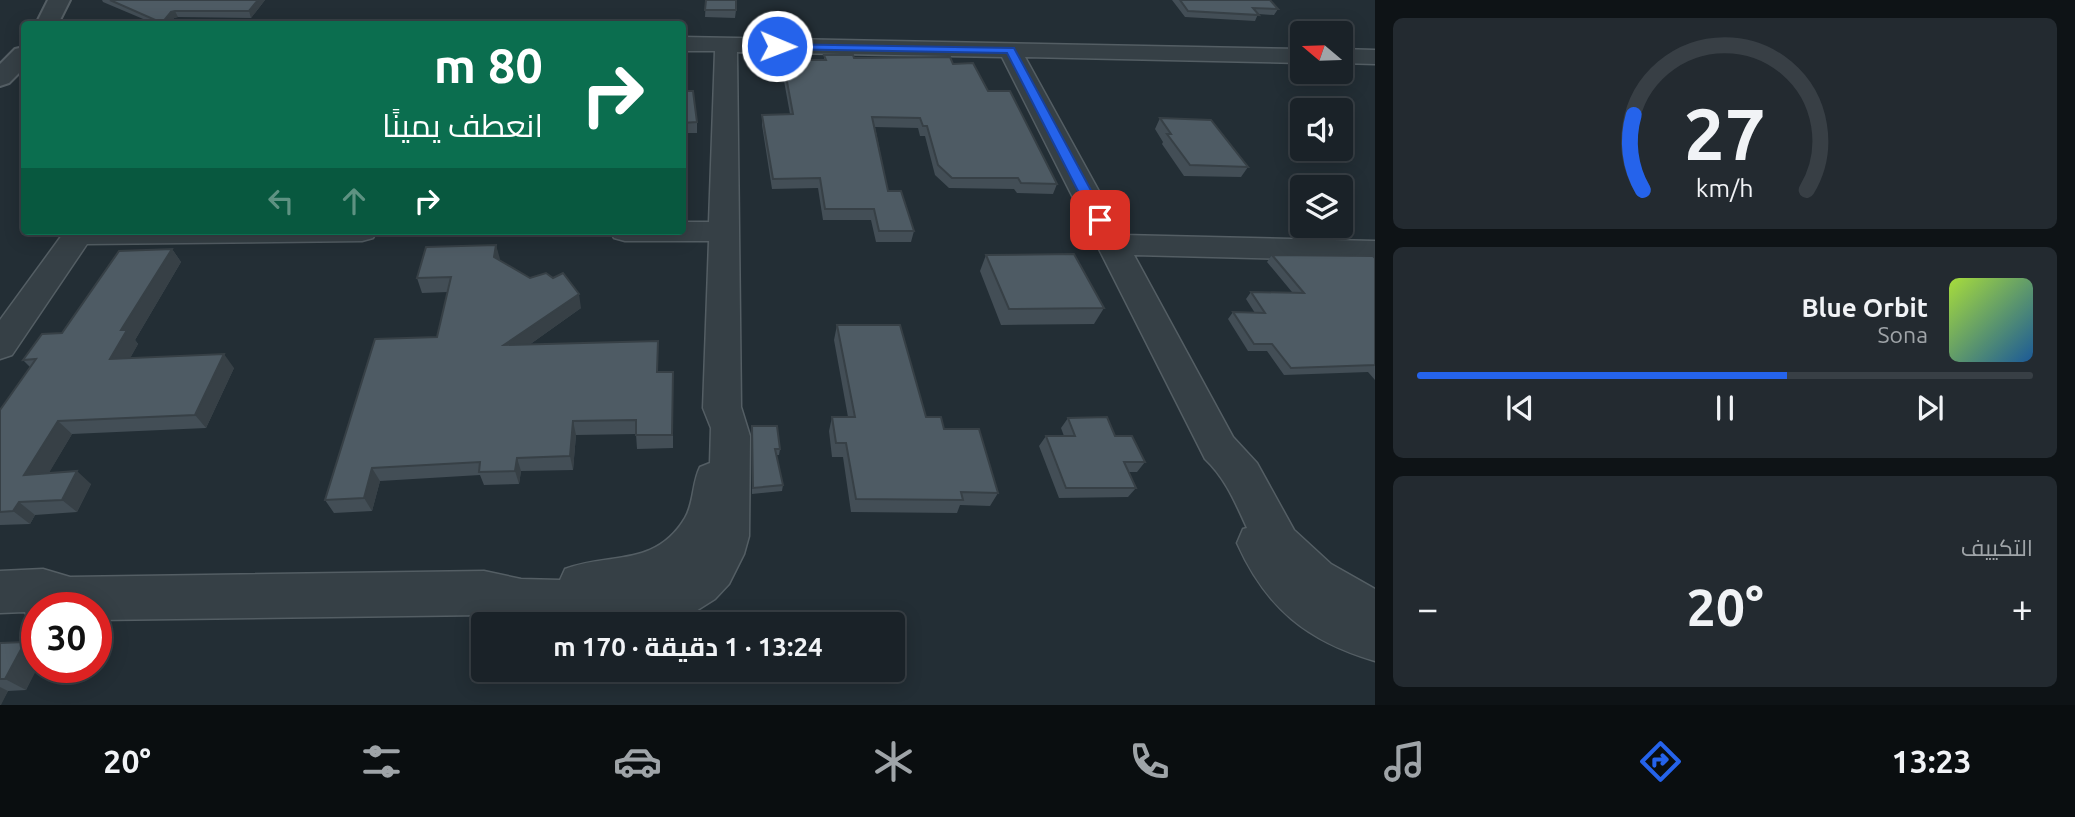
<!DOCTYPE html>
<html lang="ar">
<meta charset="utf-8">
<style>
body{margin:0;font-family:Ubuntu,Cairo,sans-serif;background:#232a30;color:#f1f3f6;direction:rtl;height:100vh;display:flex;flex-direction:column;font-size:26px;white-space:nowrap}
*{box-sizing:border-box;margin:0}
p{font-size:23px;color:#9fa4a8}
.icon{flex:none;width:38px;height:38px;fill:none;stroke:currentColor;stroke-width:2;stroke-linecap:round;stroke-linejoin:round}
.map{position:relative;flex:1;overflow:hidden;direction:ltr}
.drawer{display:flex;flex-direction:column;gap:18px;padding:18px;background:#0e1316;width:700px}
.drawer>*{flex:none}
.banner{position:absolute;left:21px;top:21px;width:665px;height:214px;border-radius:7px;box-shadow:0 4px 18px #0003,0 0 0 2px #383f45;direction:rtl;background:#0b6e4f;color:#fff;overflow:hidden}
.needle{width:46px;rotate:289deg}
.fabs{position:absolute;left:1290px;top:21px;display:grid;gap:14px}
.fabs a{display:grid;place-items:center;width:63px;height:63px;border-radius:7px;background:#1a2228;box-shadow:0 4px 18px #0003,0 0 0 2px #383f45;font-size:35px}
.speed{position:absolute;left:21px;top:592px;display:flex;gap:14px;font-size:35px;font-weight:700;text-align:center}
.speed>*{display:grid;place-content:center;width:91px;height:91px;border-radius:50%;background:#1a2228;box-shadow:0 4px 18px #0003,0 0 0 2px #383f45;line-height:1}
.speed .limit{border:10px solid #d22;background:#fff;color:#111}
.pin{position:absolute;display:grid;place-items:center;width:60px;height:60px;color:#fff;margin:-30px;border-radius:14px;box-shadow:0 4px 10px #0006}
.me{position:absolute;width:77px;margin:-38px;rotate:91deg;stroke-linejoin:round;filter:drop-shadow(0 0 5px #0008)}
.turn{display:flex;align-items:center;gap:24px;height:147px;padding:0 28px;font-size:32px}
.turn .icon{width:91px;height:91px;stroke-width:2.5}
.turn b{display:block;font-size:49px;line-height:60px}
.lanes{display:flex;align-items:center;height:66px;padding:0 28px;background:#0003;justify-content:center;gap:35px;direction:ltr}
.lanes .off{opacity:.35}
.big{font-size:52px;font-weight:700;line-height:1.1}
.drawer .card{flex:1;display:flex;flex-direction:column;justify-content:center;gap:10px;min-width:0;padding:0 24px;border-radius:10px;background:#232a30}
.drawer .dial{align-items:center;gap:0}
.dial svg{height:182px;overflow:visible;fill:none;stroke:#383f45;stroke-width:7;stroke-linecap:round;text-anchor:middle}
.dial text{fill:#f1f3f6;stroke:none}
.song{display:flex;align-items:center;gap:21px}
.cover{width:84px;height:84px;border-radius:10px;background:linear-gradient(135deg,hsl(80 70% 55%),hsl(210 70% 35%))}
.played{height:7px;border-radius:4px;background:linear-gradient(90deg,#2563eb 60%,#383f45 60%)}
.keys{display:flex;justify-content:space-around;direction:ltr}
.heat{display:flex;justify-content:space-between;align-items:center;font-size:38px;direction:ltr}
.trip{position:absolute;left:471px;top:612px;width:434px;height:70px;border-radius:7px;background:#1a2228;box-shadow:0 4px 18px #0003,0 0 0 2px #383f45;font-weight:700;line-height:70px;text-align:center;direction:rtl}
.tab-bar{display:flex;height:112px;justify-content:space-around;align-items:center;background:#0a0e10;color:#9fa4a8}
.tab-bar .icon{width:49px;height:49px}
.tab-bar .selected{color:#2563eb}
.tab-bar b{font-size:32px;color:#f1f3f6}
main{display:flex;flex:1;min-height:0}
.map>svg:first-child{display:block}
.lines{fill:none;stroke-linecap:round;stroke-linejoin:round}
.minor-casing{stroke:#545e64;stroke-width:3}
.tertiary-casing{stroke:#545e64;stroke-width:4}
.minor{fill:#364046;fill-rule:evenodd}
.tertiary{fill:#364046;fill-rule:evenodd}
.wall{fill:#434e56}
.shaded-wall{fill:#374046}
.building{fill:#4e5b64;stroke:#374046;stroke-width:2}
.route{fill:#2563eb;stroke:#184099;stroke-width:2}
</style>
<main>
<section class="drawer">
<div class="card dial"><svg viewBox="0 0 100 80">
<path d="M14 69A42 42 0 1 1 86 69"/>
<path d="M14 69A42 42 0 0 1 10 36" stroke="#2563eb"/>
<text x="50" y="56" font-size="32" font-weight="700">27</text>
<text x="50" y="72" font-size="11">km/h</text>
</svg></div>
<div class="card">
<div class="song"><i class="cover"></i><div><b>Blue Orbit</b><p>Sona</p></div></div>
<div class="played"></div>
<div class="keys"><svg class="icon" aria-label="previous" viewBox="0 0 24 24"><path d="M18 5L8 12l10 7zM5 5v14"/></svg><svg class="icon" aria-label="pause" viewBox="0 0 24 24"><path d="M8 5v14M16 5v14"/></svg><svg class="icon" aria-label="next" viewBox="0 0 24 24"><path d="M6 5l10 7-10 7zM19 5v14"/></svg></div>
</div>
<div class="card"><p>التكييف</p>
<div class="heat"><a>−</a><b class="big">20°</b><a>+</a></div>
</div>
</section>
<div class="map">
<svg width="1375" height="705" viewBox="0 0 1375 705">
<rect width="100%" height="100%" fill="#232e35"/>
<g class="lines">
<defs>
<path id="minor" d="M 682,37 L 1302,49 L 1302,63 L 1025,57 L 1123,235 L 1375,241 L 1375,261 L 1134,255 L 1233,437 L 1257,463 L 1294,530 L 1331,564 L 1375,589 L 1375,661 C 1307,641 1266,608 1237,543 L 1243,529 L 1247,528 C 1235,502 1226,479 1205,459 L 1002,57 L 737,52 L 741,407 L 750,436 L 749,536 L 744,554 L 729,584 L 715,599 L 696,611 L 659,625 L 521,623 L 484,615 L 96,620 L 96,607 L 37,607 L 37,625 L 30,623 L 25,612 L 0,613 L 0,571 L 43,569 L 70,577 L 484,571 L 521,579 L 560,580 L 565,569 C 609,552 655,568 685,518 C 694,503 692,483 700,467 L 710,463 L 711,428 L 703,408 L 709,241 L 625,241 L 614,238 L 610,231 L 682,231 L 682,222 L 709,222 L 715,51 L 682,51 Z
M 1340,49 L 1375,50 L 1375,64 L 1340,63 Z
M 65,231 L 377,231 L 373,238 L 362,241 L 87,244 L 12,355 L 0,359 L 0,320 Z"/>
<path id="tertiary" d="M 48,0 L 70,0 L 58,24 L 36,24 Z
M 24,47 L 24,68 L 9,83 L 0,86 L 0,64 L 15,49 Z"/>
</defs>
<!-- minor casing -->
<use href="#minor" class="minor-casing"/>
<!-- tertiary casing -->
<use href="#tertiary" class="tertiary-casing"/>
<!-- minor -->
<use href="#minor" class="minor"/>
<!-- tertiary -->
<use href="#tertiary" class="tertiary"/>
</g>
<!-- wall -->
<path class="wall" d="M 102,0 L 265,0 L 251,18 L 178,17 L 174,18 L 169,24 L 155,24 L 103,2 Z
M 706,0 L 736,10 L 735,18 L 705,17 Z
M 1172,0 L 1270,0 L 1278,9 L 1274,15 L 1258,14 L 1255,21 L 1185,17 Z
M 824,55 L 953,64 L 988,91 L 1057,184 L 1053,194 L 1017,193 L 1014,189 L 949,188 L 935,175 L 925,136 L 920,136 L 918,128 L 875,127 L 888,191 L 914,231 L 911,242 L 876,242 L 871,220 L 823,220 L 818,188 L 772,189 L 762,125 L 762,115 L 790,114 L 782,70 L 783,60 L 824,60 Z
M 682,91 L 697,122 L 697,133 L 682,133 Z
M 1160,118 L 1248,167 L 1241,177 L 1184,176 L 1162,144 L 1163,142 L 1155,129 Z
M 496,245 L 499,260 L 581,308 L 529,345 L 658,341 L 658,372 L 673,372 L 673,448 L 637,449 L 636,434 L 576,435 L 573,470 L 521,471 L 519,484 L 484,485 L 480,475 L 380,481 L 372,511 L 334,513 L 325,500 L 437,337 L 448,292 L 422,293 L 417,278 Z
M 172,249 L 181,262 L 135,340 L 138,344 L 130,358 L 234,368 L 206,428 L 72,434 L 48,474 L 91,484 L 77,512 L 35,515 L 30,524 L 0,525 L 0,410 L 30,367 L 23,360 L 62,333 Z
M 986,255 L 1104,308 L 1094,324 L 1001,325 L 980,271 Z
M 1272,255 L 1375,258 L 1375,380 L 1368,372 L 1284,375 L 1267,351 L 1248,351 L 1228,319 L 1233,312 L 1255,313 L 1246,299 L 1251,292 L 1292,292 L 1267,262 Z
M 837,325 L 926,417 L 944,429 L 998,493 L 990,506 L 960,505 L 957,513 L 851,512 L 843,457 L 832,457 L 829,431 L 832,417 L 848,417 L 834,340 Z
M 1068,418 L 1115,436 L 1145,462 L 1137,472 L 1129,472 L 1136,488 L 1128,497 L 1059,498 L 1039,446 L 1046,436 L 1064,436 L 1061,428 Z
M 752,426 L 780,449 L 779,455 L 776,455 L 783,485 L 782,491 L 752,494 Z
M 25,642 L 37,649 L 37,667 L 26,690 L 8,691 L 0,705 L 0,643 Z"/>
<!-- shaded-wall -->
<path class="shaded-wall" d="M 258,0 L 265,0 L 251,18 L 249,11 Z
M 175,11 L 178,17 L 174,18 L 169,24 L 163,24 L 162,23 L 171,12 Z
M 496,245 L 500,259 L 497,272 L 494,257 Z
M 172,249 L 181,262 L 135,340 L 138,344 L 122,373 L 110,359 L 121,330 Z
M 579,294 L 581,308 L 508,360 L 504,345 Z
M 224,354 L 234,368 L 206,428 L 195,415 Z
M 58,421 L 72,434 L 40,488 L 24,475 Z
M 573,421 L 576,435 L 573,470 L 570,456 Z
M 517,458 L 521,471 L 519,484 L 515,471 Z
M 372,468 L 380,481 L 372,511 L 364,498 Z
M 77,471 L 91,484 L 77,512 L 62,500 Z
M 19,502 L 35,515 L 30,524 L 13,511 Z
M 25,642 L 37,649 L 38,667 L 26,690 L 5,679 Z
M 0,687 L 8,691 L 1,705 L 0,705 Z"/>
<!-- building -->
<path class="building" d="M 110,0 L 258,0 L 249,11 L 175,11 L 171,12 L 162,23 Z
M 706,0 L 736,0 L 736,10 L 705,10 Z
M 1180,0 L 1270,0 L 1278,9 L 1253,8 L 1259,15 L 1188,11 Z
M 824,55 L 853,55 L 854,58 L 950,57 L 953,64 L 973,63 L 988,91 L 1010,91 L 1057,184 L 1021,183 L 1018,178 L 952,178 L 938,165 L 927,126 L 923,126 L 920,118 L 872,117 L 888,191 L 901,191 L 914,231 L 879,231 L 874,209 L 825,209 L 820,178 L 773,179 L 762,115 L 793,114 L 783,60 L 826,60 Z
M 682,91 L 693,91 L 697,122 L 682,123 Z
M 1160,118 L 1211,120 L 1248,167 L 1190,165 L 1167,134 L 1171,134 Z
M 496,245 L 494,257 L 530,278 L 546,273 L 553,278 L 563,273 L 579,294 L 504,345 L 658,341 L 657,372 L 673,372 L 672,435 L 636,435 L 636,420 L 573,421 L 570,456 L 517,458 L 515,471 L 479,472 L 480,462 L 372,468 L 364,498 L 325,500 L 375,339 L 437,337 L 451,277 L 417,278 L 426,247 Z
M 172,249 L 121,330 L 127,330 L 110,359 L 224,354 L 195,415 L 58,421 L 24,475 L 77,471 L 62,500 L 19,502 L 13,511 L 0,512 L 0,410 L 36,359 L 23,360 L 42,334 L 62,333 L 119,251 Z
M 1074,254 L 1104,308 L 1009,309 L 986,255 Z
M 1272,255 L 1373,256 L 1375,258 L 1375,365 L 1291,368 L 1272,344 L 1254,344 L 1233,312 L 1265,313 L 1251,292 L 1304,293 Z
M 837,325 L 900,325 L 926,417 L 941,417 L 944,429 L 979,429 L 998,493 L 961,492 L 963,500 L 856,499 L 846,443 L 836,443 L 832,417 L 855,417 Z
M 1107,417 L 1115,436 L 1132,436 L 1145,462 L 1124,462 L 1136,488 L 1066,488 L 1046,436 L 1075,436 L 1068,418 Z
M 752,426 L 777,426 L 780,449 L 775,449 L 783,485 L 753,488 Z
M 25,642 L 5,679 L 0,679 L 0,643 Z"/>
<!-- route -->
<path class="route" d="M 774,44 L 1014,48 L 1107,220 L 1100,225 L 1093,220 L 1007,53 L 777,49 L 772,46 Z"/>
</svg>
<div class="fabs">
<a><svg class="needle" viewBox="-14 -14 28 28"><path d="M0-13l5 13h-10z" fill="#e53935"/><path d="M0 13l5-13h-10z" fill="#9fa4a8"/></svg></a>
<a><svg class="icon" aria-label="sound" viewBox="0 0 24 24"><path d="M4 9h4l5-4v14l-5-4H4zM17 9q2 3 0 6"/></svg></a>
<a><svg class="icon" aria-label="layers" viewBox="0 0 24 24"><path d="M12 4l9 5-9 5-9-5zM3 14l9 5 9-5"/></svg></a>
</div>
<div class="speed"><div class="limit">30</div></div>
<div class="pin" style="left:1100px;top:220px;background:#d93025"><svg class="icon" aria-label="arrive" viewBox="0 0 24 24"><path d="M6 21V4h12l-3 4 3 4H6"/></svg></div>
<svg class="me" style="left:777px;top:46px" viewBox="-20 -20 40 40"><circle r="17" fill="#2563eb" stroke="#fff" stroke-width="3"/><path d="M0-11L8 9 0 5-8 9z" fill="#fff"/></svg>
<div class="trip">13:24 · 1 دقيقة · 170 m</div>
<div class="banner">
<div class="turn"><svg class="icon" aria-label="right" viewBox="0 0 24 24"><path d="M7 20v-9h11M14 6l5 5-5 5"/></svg><div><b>80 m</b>انعطف يمينًا</div></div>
<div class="lanes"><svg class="icon off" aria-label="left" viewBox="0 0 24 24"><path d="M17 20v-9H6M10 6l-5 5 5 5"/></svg><svg class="icon off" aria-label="ahead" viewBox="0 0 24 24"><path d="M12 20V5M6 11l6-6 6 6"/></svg><svg class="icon" aria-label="right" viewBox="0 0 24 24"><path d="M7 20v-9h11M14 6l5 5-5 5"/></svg></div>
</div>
</div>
</main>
<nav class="tab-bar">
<b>13:23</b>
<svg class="icon selected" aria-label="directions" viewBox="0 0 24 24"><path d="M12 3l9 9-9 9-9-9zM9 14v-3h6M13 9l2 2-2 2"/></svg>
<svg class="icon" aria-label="music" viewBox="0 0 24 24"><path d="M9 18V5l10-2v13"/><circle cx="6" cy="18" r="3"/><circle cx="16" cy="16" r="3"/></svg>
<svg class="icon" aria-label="phone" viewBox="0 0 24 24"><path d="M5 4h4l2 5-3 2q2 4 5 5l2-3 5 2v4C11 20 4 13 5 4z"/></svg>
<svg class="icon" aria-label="climate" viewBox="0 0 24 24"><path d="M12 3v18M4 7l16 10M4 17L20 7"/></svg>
<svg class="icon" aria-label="car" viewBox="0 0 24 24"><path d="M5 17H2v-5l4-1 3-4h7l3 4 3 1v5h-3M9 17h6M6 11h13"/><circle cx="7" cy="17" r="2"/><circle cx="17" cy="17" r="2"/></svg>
<svg class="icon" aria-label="filters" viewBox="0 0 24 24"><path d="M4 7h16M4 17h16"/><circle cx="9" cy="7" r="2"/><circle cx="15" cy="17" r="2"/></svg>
<b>20°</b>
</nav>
